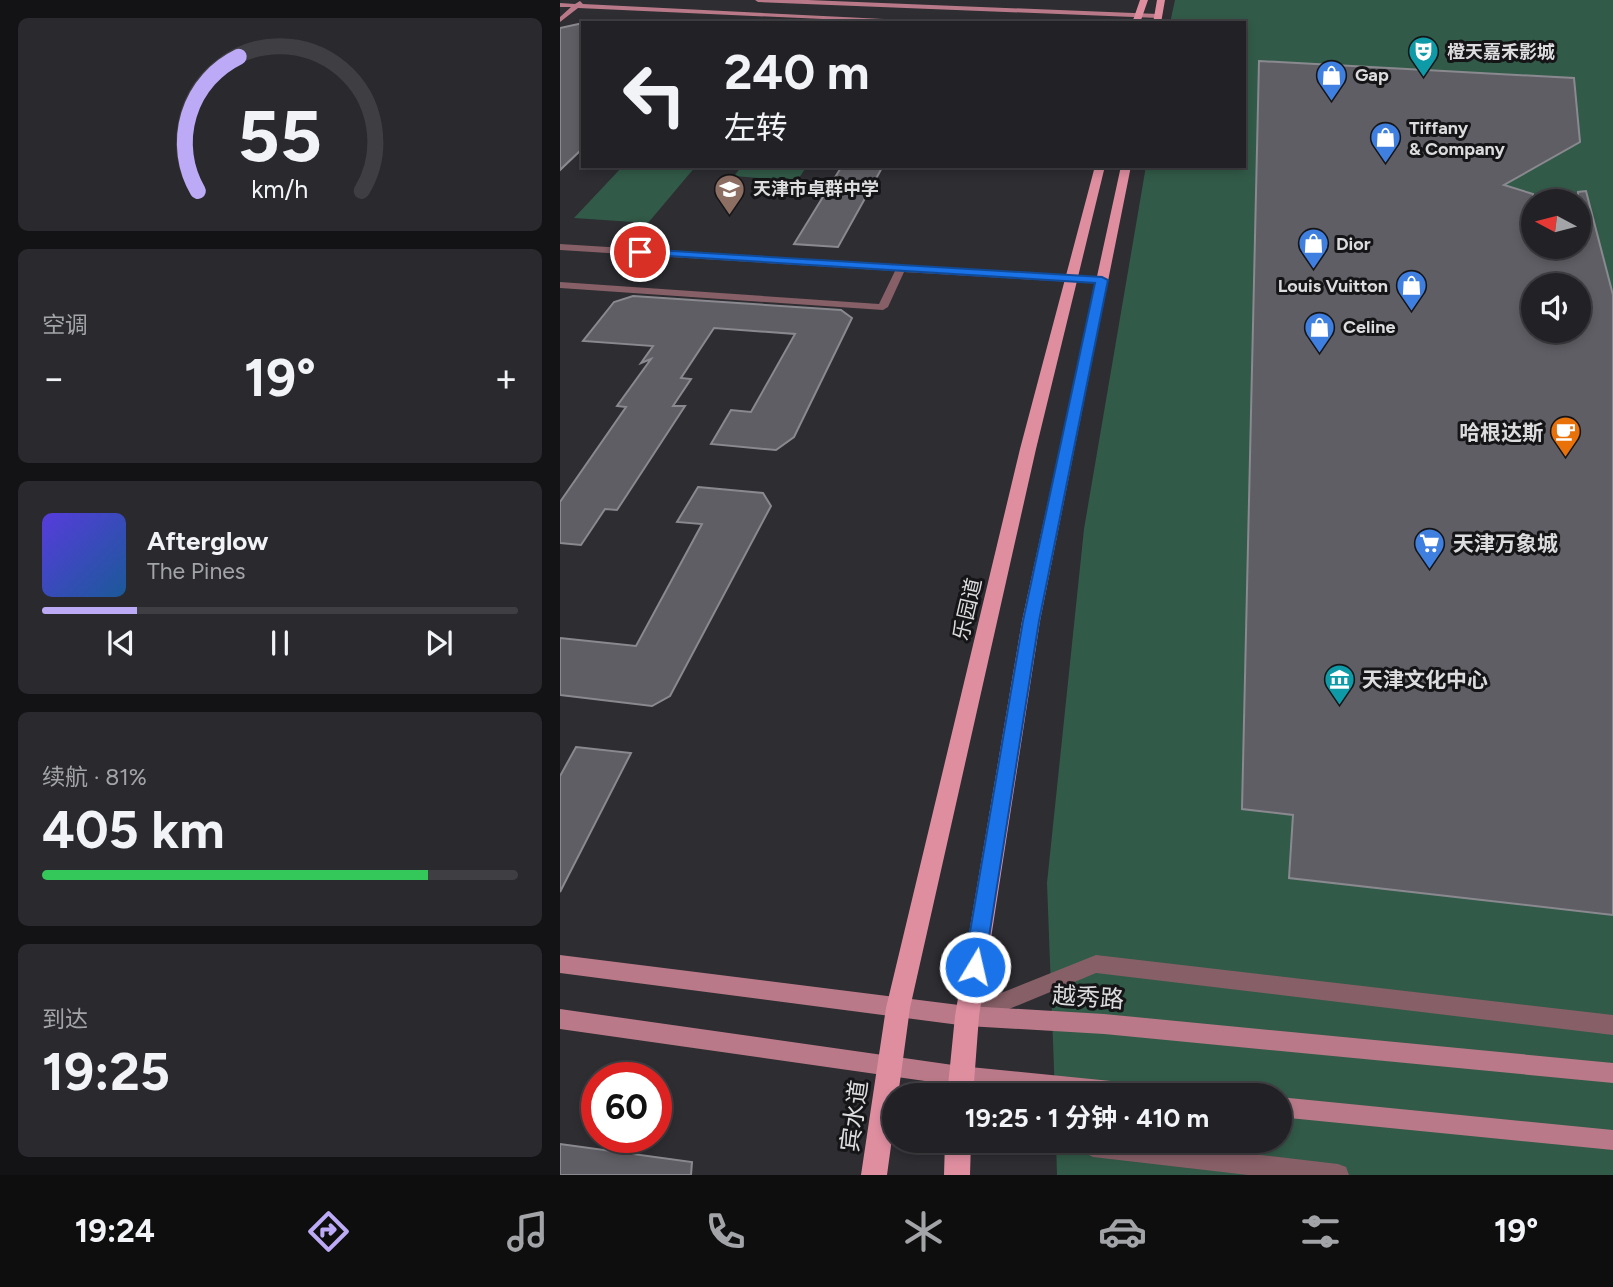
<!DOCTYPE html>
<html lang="zh">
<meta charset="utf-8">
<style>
body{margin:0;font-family:Figtree,"Noto Sans SC",sans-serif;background:#2a2a2e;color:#f1f3f6;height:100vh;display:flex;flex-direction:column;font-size:26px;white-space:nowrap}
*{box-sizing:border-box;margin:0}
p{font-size:23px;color:#a2a4a7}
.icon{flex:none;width:38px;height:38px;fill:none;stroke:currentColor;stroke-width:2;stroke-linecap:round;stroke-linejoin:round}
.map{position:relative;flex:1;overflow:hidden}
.side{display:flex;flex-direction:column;gap:18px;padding:18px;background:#131315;width:560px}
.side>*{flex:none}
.banner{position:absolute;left:21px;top:21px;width:665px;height:147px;border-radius:0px;box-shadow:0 4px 10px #0003,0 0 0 2px #3f3f43;background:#222226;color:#f1f3f6;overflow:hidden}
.needle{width:46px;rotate:277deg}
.buttons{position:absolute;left:961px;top:189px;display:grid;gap:14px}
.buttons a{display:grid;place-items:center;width:70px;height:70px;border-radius:50%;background:#222226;box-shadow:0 4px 10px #0003,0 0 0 2px #3f3f43;font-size:35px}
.speed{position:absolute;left:21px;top:1062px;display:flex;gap:14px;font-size:35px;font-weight:700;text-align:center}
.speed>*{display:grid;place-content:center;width:91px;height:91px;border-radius:50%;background:#222226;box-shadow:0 4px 10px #0003,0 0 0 2px #3f3f43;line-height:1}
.speed .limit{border:10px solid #d22;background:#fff;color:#111}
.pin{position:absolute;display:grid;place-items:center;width:60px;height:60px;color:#fff;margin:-30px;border:4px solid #fff;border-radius:50%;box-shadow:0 2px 7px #0007}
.me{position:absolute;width:77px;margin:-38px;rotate:9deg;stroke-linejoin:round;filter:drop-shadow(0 0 5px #0008)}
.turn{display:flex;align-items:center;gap:24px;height:147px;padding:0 28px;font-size:32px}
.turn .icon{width:91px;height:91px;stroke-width:2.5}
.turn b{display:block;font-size:49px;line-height:60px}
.big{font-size:52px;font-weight:700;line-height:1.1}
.side .widget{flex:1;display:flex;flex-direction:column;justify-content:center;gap:10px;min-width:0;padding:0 24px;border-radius:10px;background:#2a2a2e}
.side .dial{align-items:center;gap:0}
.dial svg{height:182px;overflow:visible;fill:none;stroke:#3f3f43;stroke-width:7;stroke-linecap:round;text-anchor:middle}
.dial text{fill:#f1f3f6;stroke:none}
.song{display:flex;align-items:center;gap:21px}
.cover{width:84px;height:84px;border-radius:10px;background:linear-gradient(135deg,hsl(250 70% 55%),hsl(210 70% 35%))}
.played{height:7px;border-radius:4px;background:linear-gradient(90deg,#bcaaf6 20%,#3f3f43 20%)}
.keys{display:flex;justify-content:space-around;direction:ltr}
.heat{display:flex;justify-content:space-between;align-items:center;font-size:38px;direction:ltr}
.charge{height:10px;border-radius:5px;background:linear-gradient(90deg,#34c759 81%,#3f3f43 0)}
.trip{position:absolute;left:322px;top:1083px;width:410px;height:70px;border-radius:35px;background:#222226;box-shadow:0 4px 10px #0003,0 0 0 2px #3f3f43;font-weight:700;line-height:70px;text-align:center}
.tabs{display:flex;height:112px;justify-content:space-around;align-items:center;background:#0e0e0f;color:#a2a4a7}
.tabs .icon{width:49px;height:49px}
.tabs .current{color:#bcaaf6}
.tabs b{font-size:32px;color:#f1f3f6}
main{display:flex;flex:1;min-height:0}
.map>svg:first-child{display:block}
.green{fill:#325a48;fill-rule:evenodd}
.building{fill:#5e5e64;stroke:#89898f;stroke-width:2;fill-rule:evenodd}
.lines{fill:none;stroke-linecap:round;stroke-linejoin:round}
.street{fill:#875f67;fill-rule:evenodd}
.secondary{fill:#b97988;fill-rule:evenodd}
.primary{fill:#df8ea0;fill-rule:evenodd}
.route{fill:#1a73e8;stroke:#114b97;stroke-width:2}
.labels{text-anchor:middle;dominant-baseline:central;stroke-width:6;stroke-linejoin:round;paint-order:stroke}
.far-poi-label{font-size:18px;font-weight:bold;fill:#dcdcdf;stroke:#151518;text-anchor:start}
.poi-label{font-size:21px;font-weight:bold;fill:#dcdcdf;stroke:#151518;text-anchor:start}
.street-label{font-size:21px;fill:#dcdcdf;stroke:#151518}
.near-street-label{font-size:24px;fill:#dcdcdf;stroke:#151518}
</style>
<main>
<section class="side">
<div class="widget dial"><svg viewBox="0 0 100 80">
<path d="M14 69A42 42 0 1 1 86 69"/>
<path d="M14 69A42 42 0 0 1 32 10" stroke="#bcaaf6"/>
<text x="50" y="56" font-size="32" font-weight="700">55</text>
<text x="50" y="72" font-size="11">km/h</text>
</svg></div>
<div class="widget"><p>空调</p>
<div class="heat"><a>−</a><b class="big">19°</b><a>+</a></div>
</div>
<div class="widget">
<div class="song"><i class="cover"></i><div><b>Afterglow</b><p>The Pines</p></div></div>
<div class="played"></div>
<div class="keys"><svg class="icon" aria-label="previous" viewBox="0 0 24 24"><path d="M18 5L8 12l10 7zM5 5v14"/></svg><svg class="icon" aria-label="pause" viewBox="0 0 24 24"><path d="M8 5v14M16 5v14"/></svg><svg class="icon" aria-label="next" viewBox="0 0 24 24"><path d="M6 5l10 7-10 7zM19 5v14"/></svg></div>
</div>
<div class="widget"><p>续航 · 81%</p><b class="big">405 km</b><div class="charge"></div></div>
<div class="widget"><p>到达</p><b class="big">19:25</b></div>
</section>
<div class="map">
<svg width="1053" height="1175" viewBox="0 0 1053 1175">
<rect width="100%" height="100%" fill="#2d2d32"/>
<!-- green -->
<path class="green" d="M 615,0 L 1053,0 L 1053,1175 L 497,1175 L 496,1141 L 719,1141 L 719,1096 L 495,1095 L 487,883 L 524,529 L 586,166 L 684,166 L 684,23 L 610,23 ZM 973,201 L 1018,201 L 1018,247 L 973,247 ZM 973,285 L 1018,285 L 1018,331 L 973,331 Z
M 63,166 L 136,166 L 88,223 L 14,218 Z
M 182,166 L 247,166 L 237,181 L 174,176 Z"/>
<!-- building -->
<path class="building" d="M 23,23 L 23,148 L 0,170 L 0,28 Z
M 699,61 L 1014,78 L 1020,142 L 944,185 L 973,194 L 973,247 L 1018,247 L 1018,192 L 1026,191 L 1053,295 L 1053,915 L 729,878 L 733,815 L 682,809 ZM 973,285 L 1018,285 L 1018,331 L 973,331 Z
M 282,166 L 323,166 L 278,247 L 234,244 Z
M 73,296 L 281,310 L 292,318 L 234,437 L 216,450 L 151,444 L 171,410 L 191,412 L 235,334 L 154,328 L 121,378 L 131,379 L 113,406 L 125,406 L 57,510 L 45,509 L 21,545 L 0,543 L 0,502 L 66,407 L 57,406 L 91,359 L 81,363 L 93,346 L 23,341 L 54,302 Z
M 138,487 L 203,493 L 211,506 L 110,696 L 92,706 L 0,695 L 0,638 L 76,646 L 142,524 L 117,522 Z
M 16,747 L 71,753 L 0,892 L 0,776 Z
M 0,1144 L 132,1162 L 131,1175 L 0,1175 Z"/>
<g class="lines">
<!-- street -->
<path class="street" d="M 0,244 L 512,276 L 517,279 L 512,282 L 344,272 L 328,307 L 323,310 L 0,288 L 0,282 L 319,304 L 335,271 L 0,250 Z
M 536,955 L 1053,1015 L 1053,1035 L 536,973 L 413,1024 L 406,1021 L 403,1014 L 406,1007 Z
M 408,1069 L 445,1089 L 448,1096 C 430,1096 406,1099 398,1079 L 401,1072 Z
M 513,1141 L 580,1141 L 778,1164 L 786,1167 L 789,1175 L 688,1175 L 533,1157 L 516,1148 Z"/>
<!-- secondary -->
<path class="secondary" d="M 195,0 L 248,0 L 598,14 L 601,16 L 598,18 L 198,2 Z
M 20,1 L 23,4 L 405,23 L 351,23 L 18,8 L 0,22 L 0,17 L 11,7 L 0,7 L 0,3 L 15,4 Z
M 0,955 L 407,1006 L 544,1014 L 1053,1063 L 1053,1083 L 544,1034 L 407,1026 L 0,973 Z
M 0,1009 L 400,1066 L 601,1086 L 608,1089 L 611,1096 L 494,1096 L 400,1086 L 0,1029 Z
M 719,1097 L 1053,1130 L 1053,1150 L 719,1117 Z"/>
<!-- primary -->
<path class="primary" d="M 580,0 L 588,0 L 580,23 L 572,23 Z
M 597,0 L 605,0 L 601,23 L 593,23 Z
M 535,166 L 545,166 L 476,449 L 350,1008 L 338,1096 L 334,1096 L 334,1124 L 327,1175 L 301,1175 L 326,1008 L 460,449 Z
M 561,166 L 571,166 L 480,621 L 419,1016 L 413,1096 L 387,1096 L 395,1016 L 462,621 Z
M 385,1141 L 411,1141 L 410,1175 L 384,1175 Z"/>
</g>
<!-- route -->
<path class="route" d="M 80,249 L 542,277 L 548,280 L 479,621 L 423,975 L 415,978 L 408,975 L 404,967 L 463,621 L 535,283 L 77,254 L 75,252 Z"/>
<!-- icons -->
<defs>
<symbol id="theatre-pin" viewBox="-11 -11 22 30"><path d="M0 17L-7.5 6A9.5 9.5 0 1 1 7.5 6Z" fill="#0f9aa8" stroke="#151518"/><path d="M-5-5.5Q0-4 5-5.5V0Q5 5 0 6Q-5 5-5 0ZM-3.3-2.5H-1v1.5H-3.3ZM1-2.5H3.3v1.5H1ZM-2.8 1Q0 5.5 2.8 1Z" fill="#fff"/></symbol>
<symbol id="shop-pin" viewBox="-11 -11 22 30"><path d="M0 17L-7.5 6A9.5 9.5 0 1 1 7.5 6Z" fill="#3f7fe0" stroke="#151518"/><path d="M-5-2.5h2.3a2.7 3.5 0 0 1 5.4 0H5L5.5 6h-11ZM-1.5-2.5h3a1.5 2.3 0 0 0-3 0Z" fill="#fff"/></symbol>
<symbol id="school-pin" viewBox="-11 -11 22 30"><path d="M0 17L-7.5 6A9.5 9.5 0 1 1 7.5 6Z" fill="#8d6e63" stroke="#151518"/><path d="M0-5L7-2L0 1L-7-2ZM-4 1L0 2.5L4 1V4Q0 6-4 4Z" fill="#fff"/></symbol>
<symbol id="cafe-pin" viewBox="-11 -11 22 30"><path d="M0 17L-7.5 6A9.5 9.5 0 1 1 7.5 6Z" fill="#e8710a" stroke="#151518"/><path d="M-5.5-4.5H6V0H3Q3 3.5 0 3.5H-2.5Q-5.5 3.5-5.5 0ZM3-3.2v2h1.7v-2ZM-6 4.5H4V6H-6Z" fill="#fff"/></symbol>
<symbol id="supermarket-pin" viewBox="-11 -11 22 30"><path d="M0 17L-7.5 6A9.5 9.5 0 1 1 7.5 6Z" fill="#3f7fe0" stroke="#151518"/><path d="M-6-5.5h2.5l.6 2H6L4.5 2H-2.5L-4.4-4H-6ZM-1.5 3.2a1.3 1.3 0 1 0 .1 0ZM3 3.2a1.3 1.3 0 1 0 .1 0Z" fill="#fff"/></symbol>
<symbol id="museum-pin" viewBox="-11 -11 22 30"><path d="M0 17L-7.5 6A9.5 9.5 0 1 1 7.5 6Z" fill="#0f9aa8" stroke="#151518"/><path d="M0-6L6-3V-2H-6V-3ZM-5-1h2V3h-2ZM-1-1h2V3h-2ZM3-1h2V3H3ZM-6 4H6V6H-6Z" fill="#fff"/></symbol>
</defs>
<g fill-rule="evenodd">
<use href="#theatre-pin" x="846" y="34" width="35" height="47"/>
<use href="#shop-pin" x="754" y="58" width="35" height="47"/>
<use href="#shop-pin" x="808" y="120" width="35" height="47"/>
<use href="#school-pin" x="152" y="172" width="35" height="47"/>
<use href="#shop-pin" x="736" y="226" width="35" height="47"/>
<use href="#shop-pin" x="834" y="268" width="35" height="47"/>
<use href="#shop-pin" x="742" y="310" width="35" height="47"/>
<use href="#cafe-pin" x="988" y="414" width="35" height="47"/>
<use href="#supermarket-pin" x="852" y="526" width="35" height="47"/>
<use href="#museum-pin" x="762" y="662" width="35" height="47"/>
</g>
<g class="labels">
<!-- far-poi labels -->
<g class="far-poi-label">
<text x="887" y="52">橙天嘉禾影城</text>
<text x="795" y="75">Gap</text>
<text x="849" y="128">Tiffany<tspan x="849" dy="21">&amp; Company</tspan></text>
<text x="193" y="189">天津市卓群中学</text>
<text x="776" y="244">Dior</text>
<text x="828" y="286" text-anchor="end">Louis Vuitton</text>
<text x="783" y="327">Celine</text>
</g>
<!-- poi labels -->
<g class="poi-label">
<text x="983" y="432" text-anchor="end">哈根达斯</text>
<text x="893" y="543">天津万象城</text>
<text x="802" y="679">天津文化中心</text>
</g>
<!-- street labels -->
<g class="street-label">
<text transform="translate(407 609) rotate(-77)">乐园道</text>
</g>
<!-- near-street labels -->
<g class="near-street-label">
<text transform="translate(528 997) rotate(4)">越秀路</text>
<text transform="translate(294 1116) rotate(-82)">宾水道</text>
</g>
</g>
</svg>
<div class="buttons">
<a><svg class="needle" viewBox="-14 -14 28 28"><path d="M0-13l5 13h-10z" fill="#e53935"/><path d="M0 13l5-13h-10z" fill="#a2a4a7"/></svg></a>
<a><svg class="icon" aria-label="sound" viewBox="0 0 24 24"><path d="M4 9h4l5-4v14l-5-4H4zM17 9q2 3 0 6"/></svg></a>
</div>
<div class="speed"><div class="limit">60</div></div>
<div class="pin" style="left:80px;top:252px;background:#d93025"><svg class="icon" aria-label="arrive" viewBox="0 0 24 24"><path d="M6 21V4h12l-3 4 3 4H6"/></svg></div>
<svg class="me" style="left:415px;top:967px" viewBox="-20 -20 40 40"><circle r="17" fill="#1a73e8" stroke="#fff" stroke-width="3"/><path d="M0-11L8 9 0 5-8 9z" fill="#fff"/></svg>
<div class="trip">19:25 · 1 分钟 · 410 m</div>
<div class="banner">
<div class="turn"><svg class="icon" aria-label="left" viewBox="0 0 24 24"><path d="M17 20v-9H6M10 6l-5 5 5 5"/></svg><div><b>240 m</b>左转</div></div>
</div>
</div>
</main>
<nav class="tabs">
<b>19:24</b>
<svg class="icon current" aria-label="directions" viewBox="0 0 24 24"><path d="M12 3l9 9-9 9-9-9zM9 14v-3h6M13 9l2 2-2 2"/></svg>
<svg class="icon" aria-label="music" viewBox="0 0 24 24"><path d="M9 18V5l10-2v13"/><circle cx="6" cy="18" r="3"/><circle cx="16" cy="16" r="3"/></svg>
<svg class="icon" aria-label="phone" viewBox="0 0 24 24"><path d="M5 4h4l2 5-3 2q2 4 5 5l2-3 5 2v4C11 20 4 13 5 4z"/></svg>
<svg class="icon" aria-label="climate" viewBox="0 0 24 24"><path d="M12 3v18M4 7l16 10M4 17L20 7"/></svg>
<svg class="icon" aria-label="car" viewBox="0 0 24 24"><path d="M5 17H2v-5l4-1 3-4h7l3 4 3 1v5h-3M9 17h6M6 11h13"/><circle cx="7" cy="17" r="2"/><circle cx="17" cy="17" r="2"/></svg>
<svg class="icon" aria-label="filters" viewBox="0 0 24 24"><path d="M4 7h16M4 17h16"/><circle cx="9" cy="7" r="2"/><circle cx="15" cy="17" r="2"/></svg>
<b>19°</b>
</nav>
